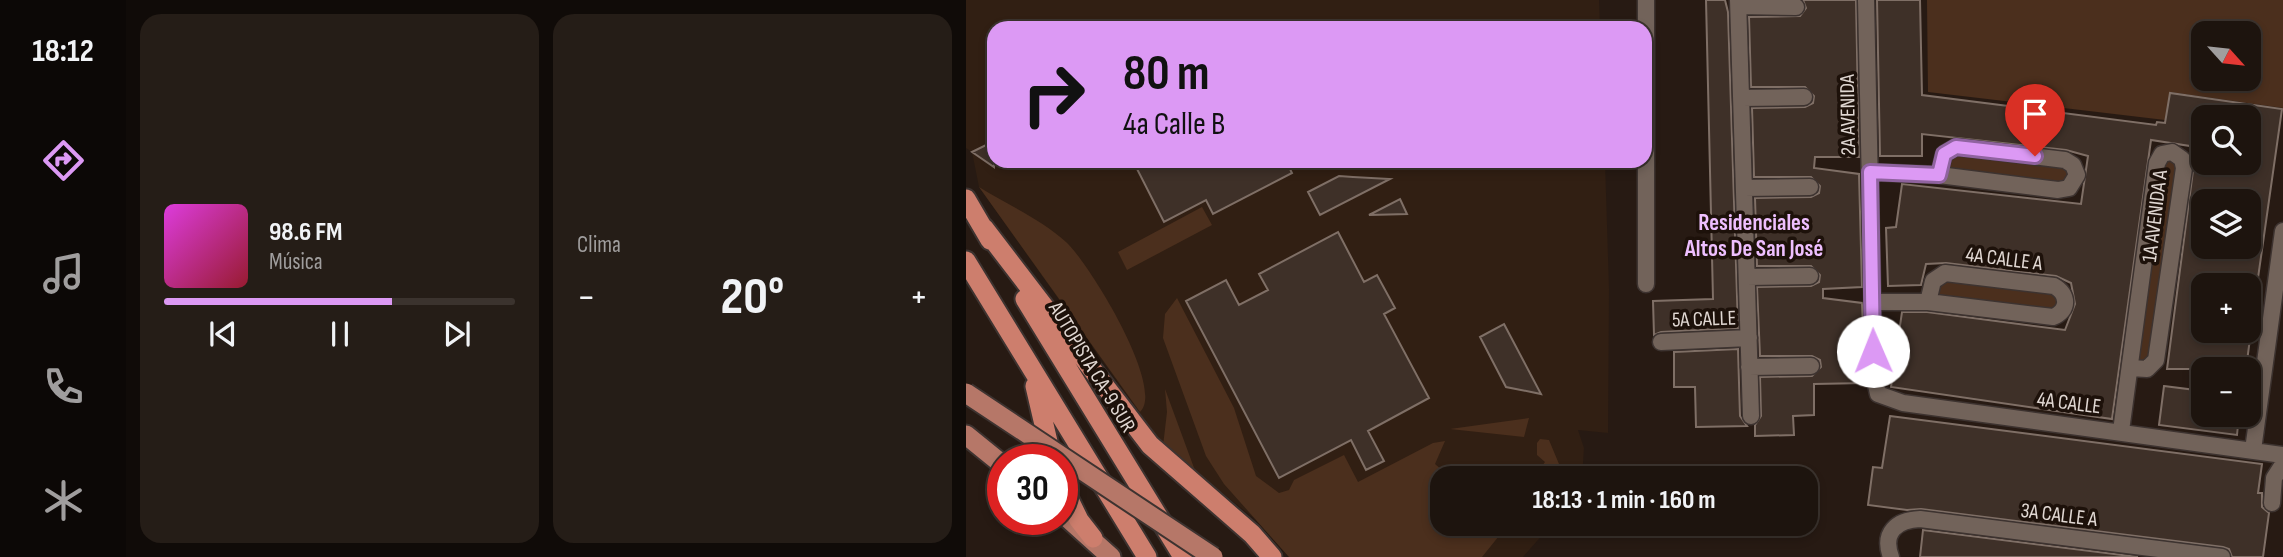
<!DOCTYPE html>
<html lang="es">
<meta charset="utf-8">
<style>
body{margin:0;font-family:"Sofia Sans Condensed",sans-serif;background:#251d17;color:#f1f3f6;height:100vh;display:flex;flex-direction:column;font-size:26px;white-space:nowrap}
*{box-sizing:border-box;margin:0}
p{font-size:23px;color:#a09e9e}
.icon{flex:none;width:38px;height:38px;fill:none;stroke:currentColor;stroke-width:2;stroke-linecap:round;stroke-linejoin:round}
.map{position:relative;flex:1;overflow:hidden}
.panel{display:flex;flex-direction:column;gap:14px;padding:14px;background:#100b08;width:840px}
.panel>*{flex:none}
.top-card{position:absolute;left:21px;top:21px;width:665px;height:147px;border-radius:21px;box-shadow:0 4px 10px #0003,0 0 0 2px #3b332e;background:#dc99f4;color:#111;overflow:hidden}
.needle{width:46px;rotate:117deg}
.fabs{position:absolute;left:1225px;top:21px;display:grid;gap:14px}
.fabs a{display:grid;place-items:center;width:70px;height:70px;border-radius:14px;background:#1d140e;box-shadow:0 4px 10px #0003,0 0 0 2px #3b332e;font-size:35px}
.speed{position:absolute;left:21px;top:444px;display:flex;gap:14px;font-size:35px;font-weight:700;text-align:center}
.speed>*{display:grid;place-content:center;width:91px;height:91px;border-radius:50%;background:#1d140e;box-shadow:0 4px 10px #0003,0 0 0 2px #3b332e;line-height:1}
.speed .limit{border:10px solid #d22;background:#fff;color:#111}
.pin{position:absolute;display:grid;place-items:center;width:60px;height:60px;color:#fff;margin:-72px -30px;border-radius:50% 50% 50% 0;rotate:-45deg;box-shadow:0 0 7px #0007}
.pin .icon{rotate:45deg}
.me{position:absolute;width:77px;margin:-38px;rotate:359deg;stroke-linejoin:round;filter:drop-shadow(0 0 5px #0008)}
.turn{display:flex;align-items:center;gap:24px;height:147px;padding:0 21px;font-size:32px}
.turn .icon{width:91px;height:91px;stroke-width:2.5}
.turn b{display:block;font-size:49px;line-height:60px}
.big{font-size:52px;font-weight:700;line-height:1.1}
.panel .tile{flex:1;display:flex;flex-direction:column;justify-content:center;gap:10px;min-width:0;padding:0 24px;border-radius:21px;background:#251d17}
.song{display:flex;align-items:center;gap:21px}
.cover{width:84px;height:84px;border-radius:10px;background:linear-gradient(135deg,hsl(300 70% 55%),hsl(350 70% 35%))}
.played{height:7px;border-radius:4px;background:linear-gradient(90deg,#dc99f4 65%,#3b332e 65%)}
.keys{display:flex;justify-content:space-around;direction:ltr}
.heat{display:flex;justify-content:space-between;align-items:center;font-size:38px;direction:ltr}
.panel .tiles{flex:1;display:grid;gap:14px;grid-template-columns:repeat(2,1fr)}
.trip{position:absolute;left:464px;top:466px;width:388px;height:70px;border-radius:21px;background:#1d140e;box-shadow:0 4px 10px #0003,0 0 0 2px #3b332e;font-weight:700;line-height:70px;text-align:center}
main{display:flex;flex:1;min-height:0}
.tab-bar{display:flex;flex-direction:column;width:126px;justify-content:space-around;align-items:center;background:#0c0806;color:#a09e9e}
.tab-bar .icon{width:49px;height:49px}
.tab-bar .current{color:#dc99f4}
.tab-bar b{font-size:32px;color:#f1f3f6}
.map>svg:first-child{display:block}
.built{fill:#311f13}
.green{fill:#4b2f1d;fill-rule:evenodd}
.building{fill:#3e3028;stroke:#7f6f66;stroke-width:2;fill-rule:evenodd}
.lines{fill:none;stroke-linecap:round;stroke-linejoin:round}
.minor-casing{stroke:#3d3330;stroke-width:19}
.primary-casing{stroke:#3d3330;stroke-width:23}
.trunk-casing{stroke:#3d3330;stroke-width:23}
.minor{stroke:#72635a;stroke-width:16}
.primary{stroke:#b67768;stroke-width:19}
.trunk{stroke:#cd7e6d;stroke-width:19}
.primary-bridge-casing{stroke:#3d3330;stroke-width:23;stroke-linecap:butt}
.primary-bridge{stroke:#b67768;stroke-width:19}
.route-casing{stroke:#8f639f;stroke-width:18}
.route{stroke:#dc99f4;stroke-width:12}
.labels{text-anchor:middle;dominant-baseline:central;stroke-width:7;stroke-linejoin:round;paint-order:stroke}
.street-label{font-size:21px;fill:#e1d8d3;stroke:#1d110a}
.neighbourhood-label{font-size:23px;font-weight:bold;fill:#eebfff;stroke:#1d110a}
</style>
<main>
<nav class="tab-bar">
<b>18:12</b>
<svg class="icon current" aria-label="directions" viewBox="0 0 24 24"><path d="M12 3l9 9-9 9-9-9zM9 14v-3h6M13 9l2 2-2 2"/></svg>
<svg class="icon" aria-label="music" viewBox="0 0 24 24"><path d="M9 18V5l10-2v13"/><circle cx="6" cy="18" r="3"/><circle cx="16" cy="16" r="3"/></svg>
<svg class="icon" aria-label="phone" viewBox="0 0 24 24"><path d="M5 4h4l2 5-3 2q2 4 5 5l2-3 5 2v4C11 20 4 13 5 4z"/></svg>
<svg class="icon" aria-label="climate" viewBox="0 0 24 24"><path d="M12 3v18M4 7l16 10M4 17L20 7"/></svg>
</nav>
<section class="panel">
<div class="tiles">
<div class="tile">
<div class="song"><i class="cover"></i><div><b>98.6 FM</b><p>Música</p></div></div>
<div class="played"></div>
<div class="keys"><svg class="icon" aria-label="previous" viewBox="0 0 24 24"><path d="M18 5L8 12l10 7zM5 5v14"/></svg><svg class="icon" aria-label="pause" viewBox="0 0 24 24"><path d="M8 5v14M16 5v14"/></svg><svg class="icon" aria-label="next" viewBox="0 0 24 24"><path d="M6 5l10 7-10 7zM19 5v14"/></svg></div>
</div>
<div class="tile"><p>Clima</p>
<div class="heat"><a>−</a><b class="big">20°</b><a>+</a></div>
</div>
</div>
</section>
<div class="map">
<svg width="1317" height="557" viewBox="0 0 1317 557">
<rect width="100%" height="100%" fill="#271a13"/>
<!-- built -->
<path class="built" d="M 0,0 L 633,0 L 634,28 L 28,28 L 28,161 L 639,161 L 643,289 L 642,433 L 612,430 L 618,448 L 616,478 L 476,478 L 476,523 L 587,523 L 557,557 L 323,557 L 289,519 L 197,446 L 13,187 L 6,152 L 0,148 Z"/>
<!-- green -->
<path class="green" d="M 961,0 L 1317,0 L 1317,108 L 1204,92 L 1199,120 L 962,92 ZM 1237,33 L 1283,33 L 1283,79 L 1237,79 Z
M 978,154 L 1099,160 L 1107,185 L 973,175 Z
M 1216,159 L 1190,360 L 1164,368 L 1191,161 Z
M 13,187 C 42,205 76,220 100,242 C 123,263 200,388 174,412 Z
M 236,207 L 246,225 L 161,270 L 152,252 Z
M 970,277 L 1088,286 L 1096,312 L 962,302 Z
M 211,298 L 268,408 L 290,476 L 313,493 L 323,490 L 328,480 L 378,455 L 392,482 L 467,443 L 479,441 L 469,464 L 485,478 L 476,478 L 476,523 L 548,523 L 541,526 L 516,557 L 323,557 L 258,484 L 240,456 L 197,338 L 199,314 Z
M 199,389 L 231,476 L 197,446 L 201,412 Z
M 563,418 L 558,437 L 484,429 Z
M 574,439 L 583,440 L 593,464 L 588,478 L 567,478 L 579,462 L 571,455 L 571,443 Z"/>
<!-- building -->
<path class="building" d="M 740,0 L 759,0 L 762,12 L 772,328 L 695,332 L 688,335 L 687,301 L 747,299 Z
M 837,0 L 890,0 L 893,157 L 849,157 L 848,168 L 893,174 L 896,287 L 857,289 L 857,298 L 896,303 L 899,383 L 848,384 L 848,415 L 827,416 L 828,435 L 789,436 L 789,425 L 795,416 L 794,377 L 846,376 L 855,367 L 854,360 L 846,356 L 794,356 L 791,287 L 845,286 L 853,282 L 854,275 L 845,266 L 791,266 L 789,198 L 845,197 L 853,193 L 854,186 L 845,177 L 788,177 L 786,108 L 839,107 L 847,103 L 848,96 L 839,87 L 785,87 L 783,17 L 834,16 L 840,8 Z
M 911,0 L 954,0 L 956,95 L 1190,125 L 1191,122 L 1199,123 L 1204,93 L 1316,109 L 1291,285 L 1237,285 L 1237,331 L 1285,331 L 1280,369 L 1201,369 L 1228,163 L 1283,163 L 1283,117 L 1237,117 L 1237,148 L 1185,140 L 1146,419 L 925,387 L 936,312 L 961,312 L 1099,330 L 1109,304 L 1105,283 L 1090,276 L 980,263 L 960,264 L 955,285 L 922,286 L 920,228 L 930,227 L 936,184 L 1115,204 L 1122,156 L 1100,150 L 956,134 L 956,156 L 914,156 ZM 1237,201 L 1283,201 L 1283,247 L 1237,247 Z
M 28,141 L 28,167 L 6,152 Z
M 167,161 L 320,161 L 326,173 L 247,214 L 240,200 L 198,222 Z
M 373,176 L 387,177 L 424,179 L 354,215 L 342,192 Z
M 434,199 L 441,214 L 403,215 Z
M 372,232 L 398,282 L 411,275 L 429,308 L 418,314 L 463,398 L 402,431 L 418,461 L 400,470 L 385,440 L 313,478 L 220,301 L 260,280 L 273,305 L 302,290 L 293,274 Z
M 538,324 L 575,394 L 540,387 L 514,337 Z
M 772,349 L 774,416 L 781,426 L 730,427 L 729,387 L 708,387 L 708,352 Z
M 1198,386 L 1237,391 L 1237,415 L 1273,415 L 1271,435 L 1193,425 Z
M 924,416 L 1296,464 L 1292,493 L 1296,493 L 1296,507 L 1303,513 L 1297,557 L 1266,557 L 1263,549 L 1257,547 L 955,509 L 941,510 L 902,505 L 907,467 L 916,468 Z
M 957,530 L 1172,557 L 954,557 Z"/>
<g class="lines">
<defs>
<path id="minor" d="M 680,0 L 680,284
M 772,0 L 785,416
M 900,0 L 908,376 L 912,394 L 937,403 L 1317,455
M 773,6 L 830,7
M 776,98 L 838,97
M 904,172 L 973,175 L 1092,190 L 1103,188 L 1111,175 L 1107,165 L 1099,160 L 990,147 L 978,154 L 973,175
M 778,188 L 844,187
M 781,277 L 844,276
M 906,302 L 962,302 L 1087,317 C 1103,311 1103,294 1088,286 L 979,273 L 967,281 L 962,302
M 695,342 L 783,338
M 783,367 L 845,366
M 1155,431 L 1191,163 L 1196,154 L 1206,152 L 1216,159 L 1218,168 L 1190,360 L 1181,369 L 1164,368
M 1287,450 L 1317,231
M 1306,503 L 1308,478 L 1317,464
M 925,557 C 916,533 930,520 954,519 L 1256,557"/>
<path id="primary" d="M 0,435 L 37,465
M 96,513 L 145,557"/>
<path id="trunk" d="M 0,199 L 24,240
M 18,228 L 184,445 L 286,534 L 306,557
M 0,261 L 181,557
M 59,299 L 217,557
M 69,386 L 86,459
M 96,485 L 113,520 L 127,538"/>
</defs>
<!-- minor casing -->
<use href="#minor" class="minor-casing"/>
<!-- primary casing -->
<use href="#primary" class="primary-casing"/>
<!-- trunk casing -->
<use href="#trunk" class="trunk-casing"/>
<!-- minor -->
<use href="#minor" class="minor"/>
<!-- primary -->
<use href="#primary" class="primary"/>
<!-- trunk -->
<use href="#trunk" class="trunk"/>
<defs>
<path id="primary-bridge" d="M 0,393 L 247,557"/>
</defs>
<!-- primary-bridge casing -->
<use href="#primary-bridge" class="primary-bridge-casing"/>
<!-- primary-bridge -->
<use href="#primary-bridge" class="primary-bridge"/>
</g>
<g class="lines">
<defs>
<path id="route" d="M 907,351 L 904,172 L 973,175 L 978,154 L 990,147 L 1069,156"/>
</defs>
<!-- route casing -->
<use href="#route" class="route-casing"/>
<!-- route -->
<use href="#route" class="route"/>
</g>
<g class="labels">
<!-- street labels -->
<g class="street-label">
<text transform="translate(882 115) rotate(-91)">2A AVENIDA</text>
<text transform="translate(1189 216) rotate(-83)">1A AVENIDA A</text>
<text transform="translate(1038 259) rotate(7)">4A CALLE A</text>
<text transform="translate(738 319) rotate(-2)">5A CALLE</text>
<text transform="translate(126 367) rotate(59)">AUTOPISTA CA-9 SUR</text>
<text transform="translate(1103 403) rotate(7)">4A CALLE</text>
<text transform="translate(1093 515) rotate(7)">3A CALLE A</text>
</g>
<!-- neighbourhood labels -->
<g class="neighbourhood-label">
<text x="788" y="223">Residenciales<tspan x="788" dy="26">Altos De San José</tspan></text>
</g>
</g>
</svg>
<div class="fabs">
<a><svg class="needle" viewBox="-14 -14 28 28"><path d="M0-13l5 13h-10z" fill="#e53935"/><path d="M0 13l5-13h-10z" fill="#a09e9e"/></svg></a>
<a><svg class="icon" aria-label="search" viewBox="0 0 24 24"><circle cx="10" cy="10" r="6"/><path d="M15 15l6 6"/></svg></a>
<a><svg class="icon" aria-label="layers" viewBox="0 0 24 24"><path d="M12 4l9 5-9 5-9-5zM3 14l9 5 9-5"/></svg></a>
<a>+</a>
<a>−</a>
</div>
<div class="speed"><div class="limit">30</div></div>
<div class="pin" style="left:1069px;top:156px;background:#d93025"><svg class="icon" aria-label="arrive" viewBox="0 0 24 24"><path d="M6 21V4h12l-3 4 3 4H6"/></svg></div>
<svg class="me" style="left:907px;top:351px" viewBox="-20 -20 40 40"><circle r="19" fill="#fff"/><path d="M0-13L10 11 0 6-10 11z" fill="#dc99f4"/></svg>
<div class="trip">18:13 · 1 min · 160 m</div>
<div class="top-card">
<div class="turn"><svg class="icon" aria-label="right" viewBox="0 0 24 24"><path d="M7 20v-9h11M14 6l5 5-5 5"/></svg><div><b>80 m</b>4a Calle B</div></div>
</div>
</div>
</main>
